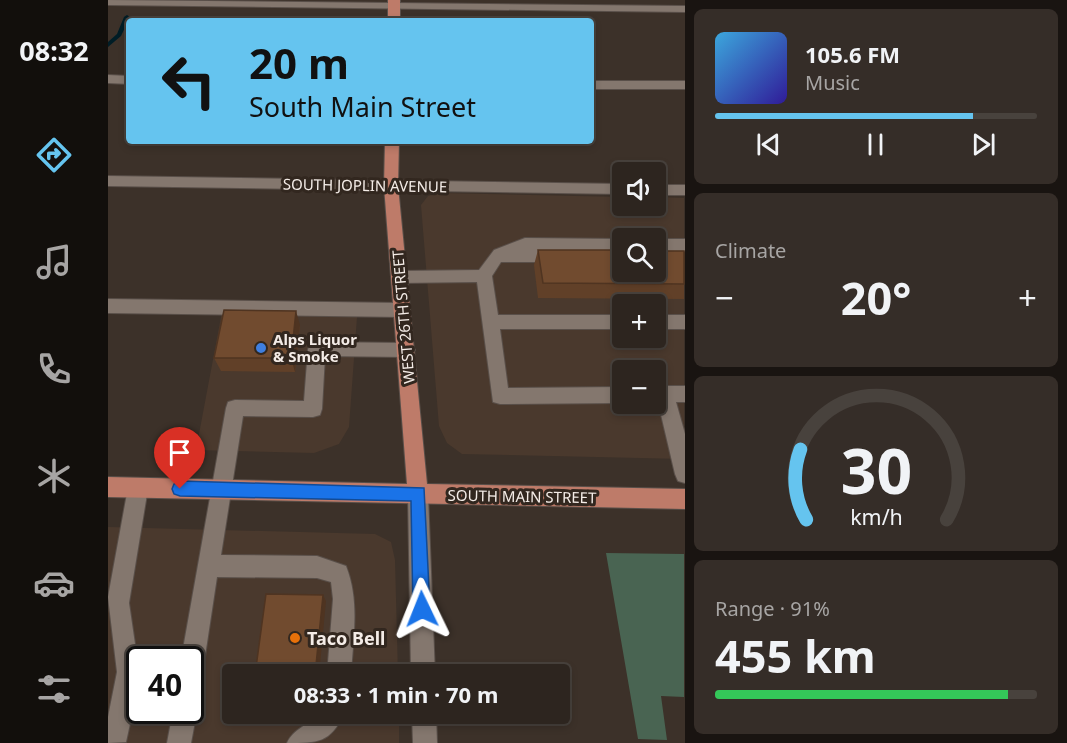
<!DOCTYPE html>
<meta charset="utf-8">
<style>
body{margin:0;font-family:"Noto Sans",sans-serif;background:#352d28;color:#f1f3f6;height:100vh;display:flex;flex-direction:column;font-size:22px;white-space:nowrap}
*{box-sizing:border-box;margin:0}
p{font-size:20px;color:#a7a5a4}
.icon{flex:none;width:33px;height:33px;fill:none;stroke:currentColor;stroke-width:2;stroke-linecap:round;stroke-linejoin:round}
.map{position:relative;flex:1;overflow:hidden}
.drawer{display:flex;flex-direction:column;gap:9px;padding:9px;background:#191411;width:382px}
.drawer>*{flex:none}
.hud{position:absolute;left:18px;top:18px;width:468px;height:126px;border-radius:6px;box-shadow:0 3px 9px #0003,0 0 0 2px #48423d;background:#65c4ef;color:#111;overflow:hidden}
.tools{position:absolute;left:504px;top:162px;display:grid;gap:12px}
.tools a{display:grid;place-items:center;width:54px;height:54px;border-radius:6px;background:#2d251f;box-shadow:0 3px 9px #0003,0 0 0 2px #48423d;font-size:30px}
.speed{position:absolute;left:18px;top:646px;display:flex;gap:12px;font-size:30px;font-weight:700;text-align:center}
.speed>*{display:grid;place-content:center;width:78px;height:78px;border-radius:50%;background:#2d251f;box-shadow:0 3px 9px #0003,0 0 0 2px #48423d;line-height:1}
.speed .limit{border:3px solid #111;border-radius:9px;background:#fff;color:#111}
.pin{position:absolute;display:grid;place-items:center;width:51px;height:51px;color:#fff;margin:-62px -26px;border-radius:50% 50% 50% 0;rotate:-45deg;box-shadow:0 0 6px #0007}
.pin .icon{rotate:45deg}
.me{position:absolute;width:66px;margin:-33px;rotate:358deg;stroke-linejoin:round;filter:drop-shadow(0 0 4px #0008)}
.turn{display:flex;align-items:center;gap:21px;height:126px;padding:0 24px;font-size:27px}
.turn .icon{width:78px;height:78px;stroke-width:2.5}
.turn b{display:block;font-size:42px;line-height:51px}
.big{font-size:45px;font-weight:700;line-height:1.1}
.drawer .tile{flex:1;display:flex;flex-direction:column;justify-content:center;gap:9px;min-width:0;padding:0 21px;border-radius:9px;background:#352d28}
.drawer .dial{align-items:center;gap:0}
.dial svg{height:156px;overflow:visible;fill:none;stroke:#48423d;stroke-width:7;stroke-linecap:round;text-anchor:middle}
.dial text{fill:#f1f3f6;stroke:none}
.song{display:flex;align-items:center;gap:18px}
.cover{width:72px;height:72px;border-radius:9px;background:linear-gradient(135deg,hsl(200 70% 55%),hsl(250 70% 35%))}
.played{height:6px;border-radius:3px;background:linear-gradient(90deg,#65c4ef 80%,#48423d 80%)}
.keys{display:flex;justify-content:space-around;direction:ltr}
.heat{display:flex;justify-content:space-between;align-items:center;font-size:33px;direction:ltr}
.charge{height:9px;border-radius:4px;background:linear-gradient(90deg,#34c759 91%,#48423d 0)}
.trip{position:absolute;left:114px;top:664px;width:348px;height:60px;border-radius:6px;background:#2d251f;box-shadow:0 3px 9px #0003,0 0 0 2px #48423d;font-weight:700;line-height:60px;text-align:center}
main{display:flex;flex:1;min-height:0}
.tab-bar{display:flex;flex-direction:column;width:108px;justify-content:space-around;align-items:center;background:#120f0c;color:#a7a5a4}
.tab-bar .icon{width:42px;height:42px}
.tab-bar .selected{color:#65c4ef}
.tab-bar b{font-size:27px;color:#f1f3f6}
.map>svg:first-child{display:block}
.built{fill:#4a392d;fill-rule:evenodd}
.green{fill:#496452}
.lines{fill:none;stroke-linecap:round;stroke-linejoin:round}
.stream{fill:#001d26;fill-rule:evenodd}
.minor-casing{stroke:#594f49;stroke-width:2}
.major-casing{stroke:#594f49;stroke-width:2}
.minor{fill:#84776e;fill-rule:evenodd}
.major{fill:#be7b69;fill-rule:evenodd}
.wall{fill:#614028}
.shaded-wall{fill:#4f3421}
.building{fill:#714b2f;stroke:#4f3421;stroke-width:1.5}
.route{fill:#1a73e8;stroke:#114b97;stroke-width:1.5}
.shop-dot{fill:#3f7fe0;stroke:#32271f;stroke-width:2}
.food-dot{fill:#e8710a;stroke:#32271f;stroke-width:2}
.labels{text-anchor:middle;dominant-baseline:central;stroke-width:6;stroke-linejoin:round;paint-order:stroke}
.street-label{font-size:15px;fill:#f4ece7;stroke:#32271f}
.poi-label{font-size:15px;font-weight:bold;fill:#f4ece7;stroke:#32271f;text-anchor:start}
.near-poi-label{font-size:18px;font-weight:bold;fill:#f4ece7;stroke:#32271f;text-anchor:start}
</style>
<main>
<nav class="tab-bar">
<b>08:32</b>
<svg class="icon selected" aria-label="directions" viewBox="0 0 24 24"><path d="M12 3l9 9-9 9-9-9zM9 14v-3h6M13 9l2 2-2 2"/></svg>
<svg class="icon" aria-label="music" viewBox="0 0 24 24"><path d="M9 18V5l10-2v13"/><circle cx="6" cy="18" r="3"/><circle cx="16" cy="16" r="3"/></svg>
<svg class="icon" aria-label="phone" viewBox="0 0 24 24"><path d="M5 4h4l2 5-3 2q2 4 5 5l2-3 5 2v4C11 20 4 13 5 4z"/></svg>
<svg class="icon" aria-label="climate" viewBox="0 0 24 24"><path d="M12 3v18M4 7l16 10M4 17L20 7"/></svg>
<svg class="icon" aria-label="car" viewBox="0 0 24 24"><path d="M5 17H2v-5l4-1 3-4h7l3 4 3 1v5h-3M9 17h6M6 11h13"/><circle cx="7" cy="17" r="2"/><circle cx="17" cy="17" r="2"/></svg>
<svg class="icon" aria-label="filters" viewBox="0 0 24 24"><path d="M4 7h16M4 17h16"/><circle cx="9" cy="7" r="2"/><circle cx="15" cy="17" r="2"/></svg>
</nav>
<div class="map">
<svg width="577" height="743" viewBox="0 0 577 743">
<rect width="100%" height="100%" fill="#3c3129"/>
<!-- built -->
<path class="built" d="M 332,193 L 514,197 L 514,206 L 548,206 L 548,197 L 576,198 L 576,459 L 354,454 L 339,443 L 331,426 L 313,205 L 320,196 ZM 514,238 L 548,238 L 548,272 L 514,272 ZM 514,304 L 548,304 L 548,338 L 514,338 ZM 514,370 L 548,370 L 548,404 L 514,404 Z
M 116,301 L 250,303 L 241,427 L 231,444 L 206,453 L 88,450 Z
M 0,527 L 267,534 L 283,542 L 287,560 L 290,675 L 124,675 L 124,714 L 291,714 L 291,743 L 0,743 ZM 32,660 L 82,660 L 82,711 L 32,711 Z"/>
<!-- green -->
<path class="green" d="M 498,553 L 576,554 L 576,697 L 553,696 L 559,740 L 530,739 Z"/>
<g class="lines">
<!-- stream -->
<path class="stream" d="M 19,15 L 22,17 L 13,36 L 0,47 L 0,42 L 9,34 L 16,17 Z"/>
<defs>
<path id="minor" d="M 0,0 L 577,6 L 577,12 L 0,5 Z
M 0,75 L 21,76 L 21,84 L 0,83 Z
M 483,81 L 577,81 L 577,89 L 483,89 Z
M 0,176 L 514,184 L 514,194 L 0,186 Z
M 548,185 L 577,185 L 577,195 L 548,195 Z
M 417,238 L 514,239 L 514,251 L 454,250 L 461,256 L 453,262 L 393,262 L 384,276 L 390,315 L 514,315 L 514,329 L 392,329 L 400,388 L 514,387 L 514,403 L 392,404 L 385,402 L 369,282 L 291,283 L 283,277 L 291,271 L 371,270 L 386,250 Z
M 548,239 L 577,239 L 577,251 L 548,251 Z
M 0,299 L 294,303 L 300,305 L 302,310 L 300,315 L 294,317 L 0,313 Z
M 548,315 L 577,315 L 577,329 L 548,329 Z
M 209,342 L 298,343 L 304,345 L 307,350 L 304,355 L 298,357 L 217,356 L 214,409 L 212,415 L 205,417 L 135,416 L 113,555 L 209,556 L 238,566 C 252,601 245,638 243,675 L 219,675 L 225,599 L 223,582 L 209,578 L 109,577 L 94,676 L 90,684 L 82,688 L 82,660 L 73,660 L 118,408 L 120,402 L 127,400 L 196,401 L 200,349 L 203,344 Z
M 548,386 L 577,386 L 577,402 L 568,402 L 577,434 L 577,483 L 570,481 L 567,474 L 550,402 L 548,402 Z
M 30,478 L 37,481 L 40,488 L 21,603 L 32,678 L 18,742 L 0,743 L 0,717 L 9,672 L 0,597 L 20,488 L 23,481 Z
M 310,484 L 317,487 L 320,494 L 327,675 L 303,675 L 300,494 L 303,487 Z
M 82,701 L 89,711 L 83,743 L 59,743 L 65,711 L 82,711 Z
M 209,714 L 236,714 C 222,743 210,743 179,743 C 185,729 200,726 209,714 Z
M 304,714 L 328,714 L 329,743 L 305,743 Z"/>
<path id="major" d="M 280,0 L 292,0 L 292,21 L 280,21 Z
M 277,141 L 291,141 L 290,186 L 319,484 L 577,489 L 577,509 L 0,497 L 0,477 L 299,484 L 276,186 Z"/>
</defs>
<!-- minor casing -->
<use href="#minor" class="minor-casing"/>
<!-- major casing -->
<use href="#major" class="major-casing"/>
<!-- minor -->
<use href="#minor" class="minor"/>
<!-- major -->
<use href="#major" class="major"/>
</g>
<!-- wall -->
<path class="wall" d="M 430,250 L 576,251 L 576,299 L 430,298 L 426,265 Z
M 192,325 L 187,372 L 113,371 L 106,358 Z"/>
<!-- shaded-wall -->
<path class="shaded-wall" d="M 188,311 L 192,325 L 187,372 L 183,358 Z
M 215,595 L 218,601 L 211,675 L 207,675 Z"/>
<!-- building -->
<path class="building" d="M 452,20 L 479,20 L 479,21 L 453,21 Z
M 430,250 L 514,250 L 514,272 L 548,272 L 548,251 L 576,251 L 576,284 L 435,283 Z
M 116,310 L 188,311 L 183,358 L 106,358 Z
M 158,594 L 215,595 L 207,675 L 147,675 Z"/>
<!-- route -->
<path class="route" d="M 72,481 L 316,488 L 322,609 L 319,615 L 314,617 L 308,615 L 305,609 L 303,501 L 72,496 L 66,494 L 64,489 L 66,484 Z"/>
<!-- markers -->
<circle class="shop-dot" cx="153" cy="348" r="6"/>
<circle class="food-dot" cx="187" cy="638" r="6"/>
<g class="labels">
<!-- street labels -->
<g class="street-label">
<text transform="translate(257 185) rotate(1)">SOUTH JOPLIN AVENUE</text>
<text transform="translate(295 317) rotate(-95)">WEST 26TH STREET</text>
<text transform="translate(414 496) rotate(1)">SOUTH MAIN STREET</text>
</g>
<!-- poi labels -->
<g class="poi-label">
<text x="165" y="339">Alps Liquor<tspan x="165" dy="17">&amp; Smoke</tspan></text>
</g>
<!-- near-poi labels -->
<g class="near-poi-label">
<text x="199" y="638">Taco Bell</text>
</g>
</g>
</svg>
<div class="tools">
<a><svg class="icon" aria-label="sound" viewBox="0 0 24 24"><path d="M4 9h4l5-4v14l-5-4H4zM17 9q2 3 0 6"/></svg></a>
<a><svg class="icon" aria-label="search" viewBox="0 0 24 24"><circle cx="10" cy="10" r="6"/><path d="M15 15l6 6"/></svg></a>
<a>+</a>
<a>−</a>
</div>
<div class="speed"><div class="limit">40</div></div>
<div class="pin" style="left:72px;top:489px;background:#d93025"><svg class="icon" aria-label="arrive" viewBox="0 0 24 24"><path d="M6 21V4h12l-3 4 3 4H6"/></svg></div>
<svg class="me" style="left:314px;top:609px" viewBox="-20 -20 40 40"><path d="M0-17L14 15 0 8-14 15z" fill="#1a73e8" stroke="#fff" stroke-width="4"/></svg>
<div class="trip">08:33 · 1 min · 70 m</div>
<div class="hud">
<div class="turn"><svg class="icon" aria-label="left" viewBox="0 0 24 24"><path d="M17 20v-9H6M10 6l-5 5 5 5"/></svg><div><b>20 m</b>South Main Street</div></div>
</div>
</div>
<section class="drawer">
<div class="tile">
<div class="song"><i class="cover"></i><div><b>105.6 FM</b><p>Music</p></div></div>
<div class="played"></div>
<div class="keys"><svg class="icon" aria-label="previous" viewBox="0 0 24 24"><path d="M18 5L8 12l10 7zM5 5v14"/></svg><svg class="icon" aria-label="pause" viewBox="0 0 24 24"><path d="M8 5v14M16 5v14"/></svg><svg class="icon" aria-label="next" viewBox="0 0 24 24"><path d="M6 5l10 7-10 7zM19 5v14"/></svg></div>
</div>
<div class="tile"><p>Climate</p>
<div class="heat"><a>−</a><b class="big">20°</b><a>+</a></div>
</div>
<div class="tile dial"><svg viewBox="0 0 100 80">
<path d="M14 69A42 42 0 1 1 86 69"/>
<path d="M14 69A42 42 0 0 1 11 33" stroke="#65c4ef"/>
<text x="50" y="56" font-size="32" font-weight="700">30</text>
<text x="50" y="72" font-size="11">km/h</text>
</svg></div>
<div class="tile"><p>Range · 91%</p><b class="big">455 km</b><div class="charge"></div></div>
</section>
</main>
